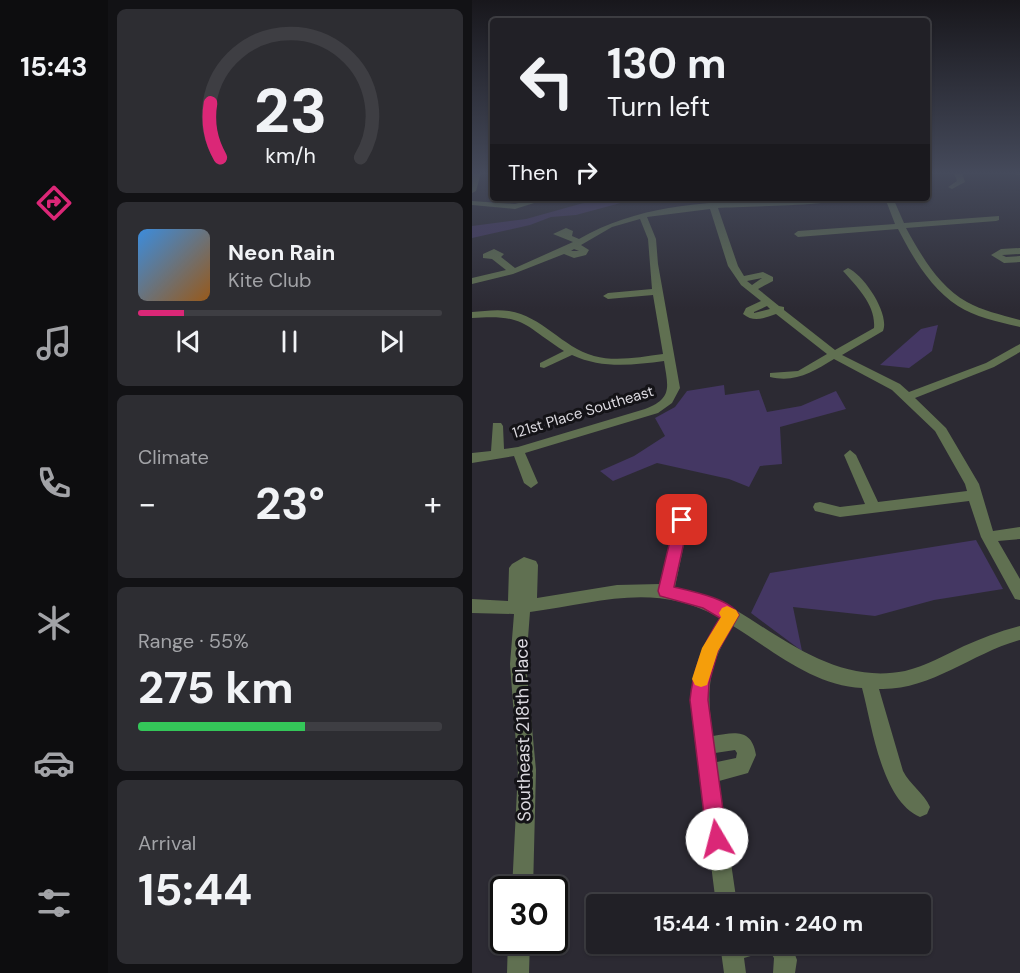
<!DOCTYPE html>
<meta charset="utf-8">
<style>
body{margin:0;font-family:"DM Sans",sans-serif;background:#2d2d32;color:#f1f3f6;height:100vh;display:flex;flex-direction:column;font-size:22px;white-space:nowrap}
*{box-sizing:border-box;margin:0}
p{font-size:20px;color:#a2a3a7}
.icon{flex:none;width:33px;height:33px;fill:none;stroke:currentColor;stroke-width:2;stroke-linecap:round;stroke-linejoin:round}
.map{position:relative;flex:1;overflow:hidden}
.side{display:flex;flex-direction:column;gap:9px;padding:9px;background:#121215;width:364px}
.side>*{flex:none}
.top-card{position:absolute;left:18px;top:18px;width:440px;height:183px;border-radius:6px;box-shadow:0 2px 4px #0004,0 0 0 2px #3e3e43;background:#212026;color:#f1f3f6;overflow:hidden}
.speed{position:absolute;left:18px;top:876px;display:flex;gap:12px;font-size:30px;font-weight:700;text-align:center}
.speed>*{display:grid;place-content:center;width:78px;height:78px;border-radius:50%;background:#212026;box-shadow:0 2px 4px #0004,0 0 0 2px #3e3e43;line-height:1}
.speed .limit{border:3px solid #111;border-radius:9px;background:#fff;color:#111}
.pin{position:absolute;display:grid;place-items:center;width:51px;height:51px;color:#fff;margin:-26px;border-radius:12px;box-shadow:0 3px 9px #0006}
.me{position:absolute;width:66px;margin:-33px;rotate:352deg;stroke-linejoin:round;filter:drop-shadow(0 0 4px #0008)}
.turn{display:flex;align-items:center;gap:21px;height:126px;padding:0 18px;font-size:27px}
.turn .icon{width:78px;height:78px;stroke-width:2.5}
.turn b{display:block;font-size:42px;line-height:51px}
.then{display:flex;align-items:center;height:57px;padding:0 18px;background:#0003;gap:12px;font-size:22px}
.big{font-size:45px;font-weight:700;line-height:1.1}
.side .card{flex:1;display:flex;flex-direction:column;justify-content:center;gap:9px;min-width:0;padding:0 21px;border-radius:9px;background:#2d2d32}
.side .dial{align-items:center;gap:0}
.dial svg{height:156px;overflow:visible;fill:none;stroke:#3e3e43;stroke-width:7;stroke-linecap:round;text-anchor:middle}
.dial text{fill:#f1f3f6;stroke:none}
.song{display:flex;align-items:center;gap:18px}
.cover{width:72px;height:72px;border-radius:9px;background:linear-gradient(135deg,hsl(210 70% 55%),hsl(30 70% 35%))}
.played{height:6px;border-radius:3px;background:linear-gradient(90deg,#db2777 15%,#3e3e43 15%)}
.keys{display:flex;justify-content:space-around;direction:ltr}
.heat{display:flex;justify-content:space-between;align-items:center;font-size:33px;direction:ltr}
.charge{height:9px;border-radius:4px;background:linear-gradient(90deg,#34c759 55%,#3e3e43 0)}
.trip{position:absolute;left:114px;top:894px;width:345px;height:60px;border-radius:6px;background:#212026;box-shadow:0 2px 4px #0004,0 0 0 2px #3e3e43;font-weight:700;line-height:60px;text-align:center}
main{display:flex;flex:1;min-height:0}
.dock{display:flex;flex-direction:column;width:108px;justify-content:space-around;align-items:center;background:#0d0d0f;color:#a2a3a7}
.dock .icon{width:42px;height:42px}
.dock .selected{color:#db2777}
.dock b{font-size:27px;color:#f1f3f6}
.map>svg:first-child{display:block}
.green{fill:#443763}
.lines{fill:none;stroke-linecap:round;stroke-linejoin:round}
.minor{fill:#607051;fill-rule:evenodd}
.route{fill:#db2777;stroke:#8e194d;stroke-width:1.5}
.slow{fill:#f59e0b}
.labels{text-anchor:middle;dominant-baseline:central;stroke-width:6;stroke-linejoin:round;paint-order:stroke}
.street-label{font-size:15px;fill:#dcdae0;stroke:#141317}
.near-street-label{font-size:18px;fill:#dcdae0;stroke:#141317}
</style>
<main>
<nav class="dock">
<b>15:43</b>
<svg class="icon selected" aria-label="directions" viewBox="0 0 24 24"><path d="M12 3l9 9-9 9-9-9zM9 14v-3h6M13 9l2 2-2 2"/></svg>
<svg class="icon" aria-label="music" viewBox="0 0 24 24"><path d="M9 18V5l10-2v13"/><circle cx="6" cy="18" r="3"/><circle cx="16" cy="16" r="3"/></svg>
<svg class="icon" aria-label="phone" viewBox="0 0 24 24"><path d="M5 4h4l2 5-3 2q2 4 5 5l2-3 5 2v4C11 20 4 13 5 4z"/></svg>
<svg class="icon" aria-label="climate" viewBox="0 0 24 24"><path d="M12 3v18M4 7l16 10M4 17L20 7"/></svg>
<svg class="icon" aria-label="car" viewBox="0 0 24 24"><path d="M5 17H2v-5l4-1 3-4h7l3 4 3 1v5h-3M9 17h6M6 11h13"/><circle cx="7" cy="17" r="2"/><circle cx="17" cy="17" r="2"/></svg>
<svg class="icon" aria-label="filters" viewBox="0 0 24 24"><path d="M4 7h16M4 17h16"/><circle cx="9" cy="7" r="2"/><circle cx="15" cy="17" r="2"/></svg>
</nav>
<section class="side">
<div class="card dial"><svg viewBox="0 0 100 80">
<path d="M14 69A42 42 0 1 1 86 69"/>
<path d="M14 69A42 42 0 0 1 9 41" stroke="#db2777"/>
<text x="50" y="56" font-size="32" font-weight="700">23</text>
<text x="50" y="72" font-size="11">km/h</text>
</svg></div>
<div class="card">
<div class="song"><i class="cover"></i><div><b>Neon Rain</b><p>Kite Club</p></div></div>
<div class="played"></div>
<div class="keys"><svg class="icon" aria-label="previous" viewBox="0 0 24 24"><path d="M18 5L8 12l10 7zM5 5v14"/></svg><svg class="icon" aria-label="pause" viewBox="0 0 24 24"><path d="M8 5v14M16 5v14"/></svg><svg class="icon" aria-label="next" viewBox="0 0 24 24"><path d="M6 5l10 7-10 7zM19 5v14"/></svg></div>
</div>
<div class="card"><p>Climate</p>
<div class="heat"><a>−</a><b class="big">23°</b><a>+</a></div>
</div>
<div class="card"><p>Range · 55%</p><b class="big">275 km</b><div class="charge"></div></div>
<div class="card"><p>Arrival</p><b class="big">15:44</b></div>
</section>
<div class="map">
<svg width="548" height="973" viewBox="0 0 548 973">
<rect width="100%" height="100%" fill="#2c2a33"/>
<!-- green -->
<path class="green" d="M 115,198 L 167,198 L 104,215 L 79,217 L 58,225 L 0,238 L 0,226 L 54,219 L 115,202 Z
M 466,325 L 460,351 L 437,368 L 408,365 L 449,329 Z
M 252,385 L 253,395 L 287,390 L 295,412 L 329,406 L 364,391 L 374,409 L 308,427 L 310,464 L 288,466 L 277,487 L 257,479 L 185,463 L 141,481 L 128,471 L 162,456 L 193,436 L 183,418 L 203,407 L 215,391 Z
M 504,540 L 531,589 L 462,600 L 403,616 L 321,607 L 330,651 L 279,613 L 298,573 Z"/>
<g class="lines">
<!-- minor -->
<path class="minor" d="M 1,173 L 9,173 L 4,191 L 0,193 Z
M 482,173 L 490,173 L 493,182 L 480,189 L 476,187 L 485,181 Z
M 543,173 L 548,173 L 548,175 L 544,175 Z
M 65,198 L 78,198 L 43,209 L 0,205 L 0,201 L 43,204 Z
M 345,198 L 377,198 C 364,206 269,206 246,208 L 266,266 L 272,276 L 291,272 L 301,277 L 301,281 L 286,289 L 307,306 L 312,307 L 312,310 L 363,350 L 402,328 C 404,305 385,287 371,271 L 376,268 C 392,275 418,314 411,331 L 370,355 L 428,384 L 437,392 L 514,363 L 548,344 L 548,352 L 522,367 L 443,398 L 474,428 L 507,484 L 521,531 L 548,527 L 548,539 L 526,541 L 548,579 L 548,600 L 543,599 L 509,537 L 497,501 L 368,517 L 343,511 L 341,507 L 343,503 L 348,502 L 368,507 L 393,504 L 372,455 L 378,450 L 384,455 L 406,502 L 495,491 L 493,484 L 463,431 L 420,390 L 362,359 C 341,372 323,383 298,377 L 298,373 L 326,371 L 355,354 L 304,314 C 292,318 282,323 271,314 L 274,308 L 289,301 L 269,285 L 256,266 L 238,209 L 175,217 L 184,239 L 186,264 L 208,388 L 200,403 L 186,413 L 53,453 L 66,483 L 59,488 L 52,483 L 42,456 L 0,463 L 0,453 L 19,451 L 21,423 L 29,423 L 31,426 L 32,449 L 46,447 L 173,409 C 201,398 196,387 192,361 C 161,365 130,369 100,355 L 72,368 L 68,367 L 68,363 L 92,351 C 51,325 53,314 0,318 L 0,312 C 12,311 25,309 37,311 C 70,316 90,347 122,356 C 144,362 168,357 191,354 L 181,295 L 136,299 L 131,296 L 136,293 L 180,289 L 176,239 L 168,219 L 140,227 L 109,245 L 117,250 L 114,255 L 102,258 L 92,254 L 41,274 L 0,284 L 0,278 L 34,270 L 20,259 L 11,258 L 11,254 L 22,249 L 32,254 L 29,257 L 43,268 L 101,242 L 81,234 L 94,228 L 101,231 L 100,236 L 107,239 C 179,197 265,202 345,198 ZM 102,249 L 107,251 L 99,251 ZM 290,278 L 280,285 L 275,281 ZM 295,306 L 298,309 L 282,313 L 282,312 Z
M 413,198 L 421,198 L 432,223 L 527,216 L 527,220 L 524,221 L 434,228 C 449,255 467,287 495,302 C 511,311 530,315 548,320 L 548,327 C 527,322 503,317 486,306 C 458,288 440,256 426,229 L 326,237 L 322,234 L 326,231 L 423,224 Z
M 548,248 L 548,254 L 530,255 L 534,257 L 548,256 L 548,262 L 532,263 L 519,255 L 529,249 Z
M 210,515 L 215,516 L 217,520 L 203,587 C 223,592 244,598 262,609 C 315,641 366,684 433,671 C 454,666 473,655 492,646 C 510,638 528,631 548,626 L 548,640 C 500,653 458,691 407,689 L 431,771 C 438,785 452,793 458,807 L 455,814 L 448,817 C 409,800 400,725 390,688 C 342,686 300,650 261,626 C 236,666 234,689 241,736 C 262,732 280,728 284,755 L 276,773 L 247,781 L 265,904 L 244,904 L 218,700 C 222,669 232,644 248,618 C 183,581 127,603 58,612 L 54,664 L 64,770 L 61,890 L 40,890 L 46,770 L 38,664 L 42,614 L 0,613 L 0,599 L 36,601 L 37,568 L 40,564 L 52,557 L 64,561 L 66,565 L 65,598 L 145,585 L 188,584 L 203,520 L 205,516 ZM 263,750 L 265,753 L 264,758 L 245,762 L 243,753 Z
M 36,940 L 58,940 L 57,973 L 35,973 Z
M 248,944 L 319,944 L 325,960 L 323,973 L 301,973 L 302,958 L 294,946 L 292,952 L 272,958 L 274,973 L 252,973 Z"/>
</g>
<!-- sky -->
<linearGradient id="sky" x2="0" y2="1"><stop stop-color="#18171c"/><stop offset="0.56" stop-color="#454a5b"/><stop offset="1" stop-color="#454a5b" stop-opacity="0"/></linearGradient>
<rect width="548" height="309" fill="url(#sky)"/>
<!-- route -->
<path class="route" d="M 210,514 L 217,520 L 202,587 C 219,591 259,599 267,615 L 246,651 L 237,683 L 236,700 L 255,839 L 252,846 L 245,849 L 238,846 L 235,839 L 218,700 C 221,669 231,644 248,618 L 231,608 L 188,596 L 186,591 L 203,520 Z"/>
<!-- slow -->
<path class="slow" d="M 255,606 L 264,610 L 267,615 L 246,651 L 235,685 L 229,687 L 223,685 L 220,679 L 230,648 L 249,617 L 247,613 L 250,608 Z"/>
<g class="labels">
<!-- street labels -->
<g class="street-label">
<text transform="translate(111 412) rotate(-17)">121st Place Southeast</text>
</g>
<!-- near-street labels -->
<g class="near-street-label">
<text transform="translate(51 730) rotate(-91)">Southeast 218th Place</text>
</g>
</g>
</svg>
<div class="speed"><div class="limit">30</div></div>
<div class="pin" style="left:210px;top:520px;background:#d93025"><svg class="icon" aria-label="arrive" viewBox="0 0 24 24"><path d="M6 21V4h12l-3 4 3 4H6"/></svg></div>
<svg class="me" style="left:245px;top:839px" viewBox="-20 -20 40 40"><circle r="19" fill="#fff"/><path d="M0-13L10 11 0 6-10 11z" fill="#db2777"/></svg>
<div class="trip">15:44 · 1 min · 240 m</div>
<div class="top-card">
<div class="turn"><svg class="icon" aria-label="left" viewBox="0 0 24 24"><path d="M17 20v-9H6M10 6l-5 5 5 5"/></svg><div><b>130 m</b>Turn left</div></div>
<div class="then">Then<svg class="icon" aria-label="right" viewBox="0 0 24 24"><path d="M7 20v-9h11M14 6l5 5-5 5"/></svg></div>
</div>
</div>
</main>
